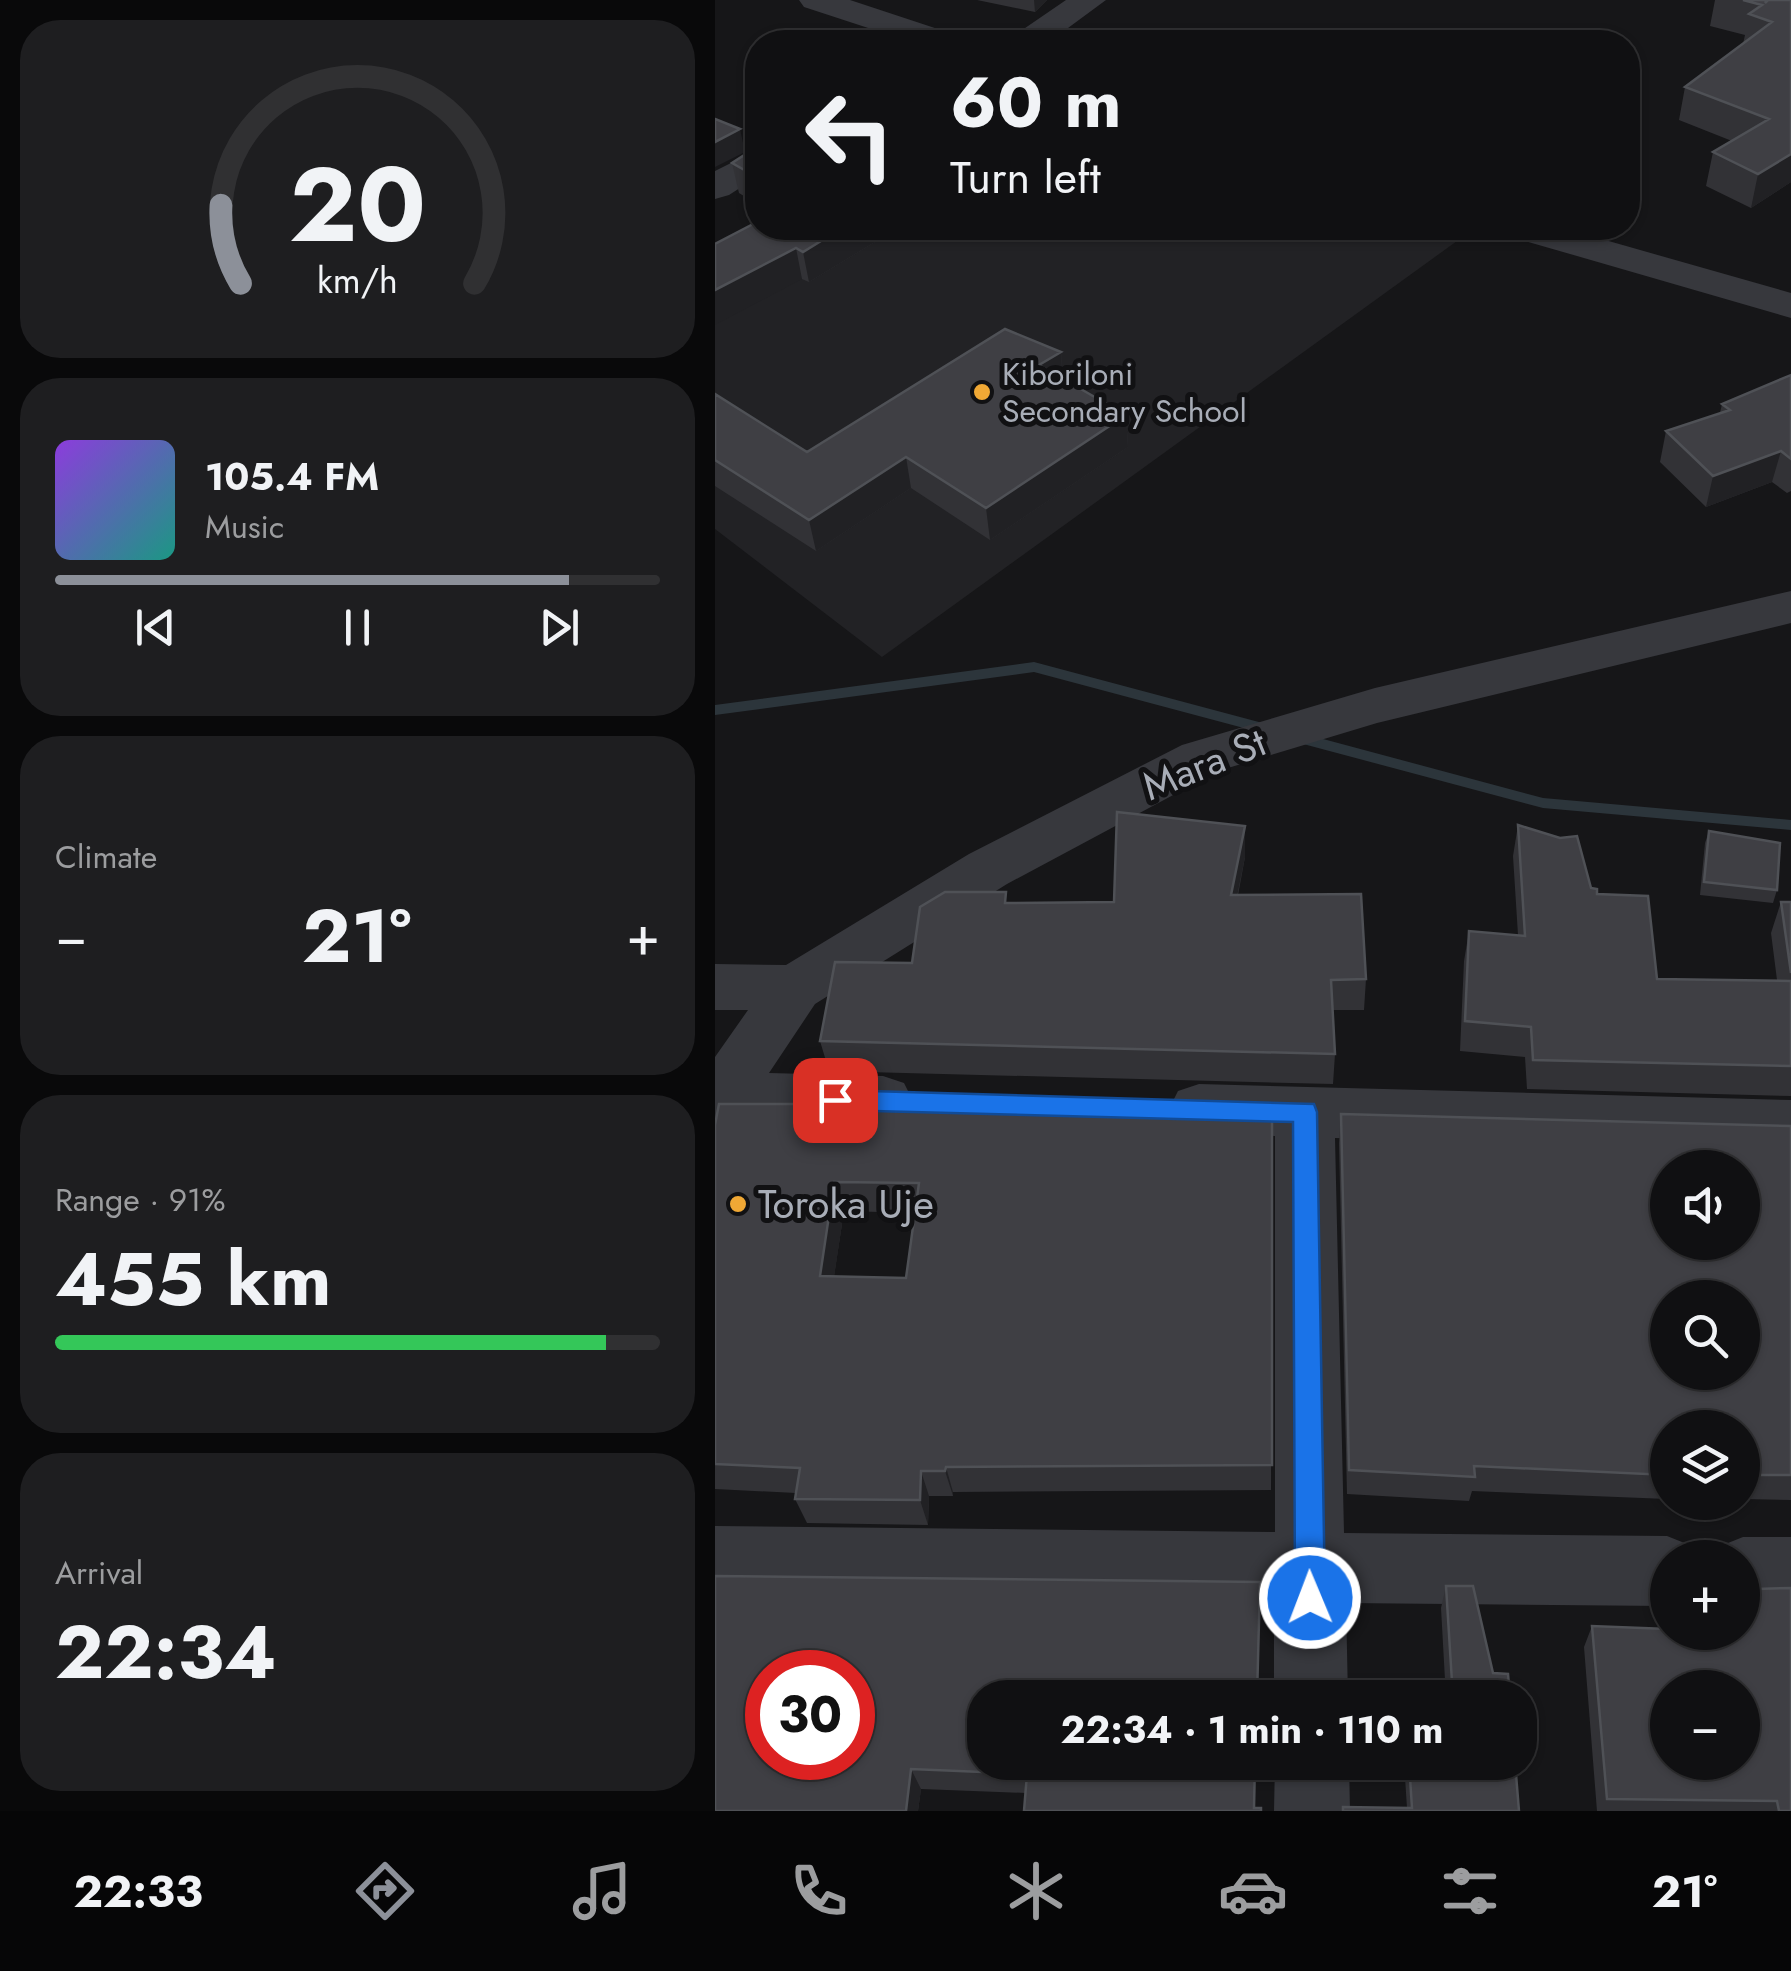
<!DOCTYPE html>
<meta charset="utf-8">
<style>
body{margin:0;font-family:Jost,sans-serif;background:#1e1e20;color:#f1f3f6;height:100vh;display:flex;flex-direction:column;font-size:38px;white-space:nowrap}
*{box-sizing:border-box;margin:0}
p{font-size:32px;color:#9c9d9f}
.icon{flex:none;width:55px;height:55px;fill:none;stroke:currentColor;stroke-width:2;stroke-linecap:round;stroke-linejoin:round}
.map{position:relative;flex:1;overflow:hidden}
.details{display:flex;flex-direction:column;gap:20px;padding:20px;background:#09090a;width:715px}
.details>*{flex:none}
.hud{position:absolute;left:30px;top:30px;width:895px;height:210px;border-radius:40px;box-shadow:0 2px 8px #0004,0 0 0 2px #303032;background:#101012;color:#f1f3f6;overflow:hidden}
.buttons{position:absolute;left:935px;top:1150px;display:grid;gap:20px}
.buttons a{display:grid;place-items:center;width:110px;height:110px;border-radius:50%;background:#101012;box-shadow:0 2px 8px #0004,0 0 0 2px #303032;font-size:50px}
.speed{position:absolute;left:30px;top:1650px;display:flex;gap:20px;font-size:50px;font-weight:700;text-align:center}
.speed>*{display:grid;place-content:center;width:130px;height:130px;border-radius:50%;background:#101012;box-shadow:0 2px 8px #0004,0 0 0 2px #303032;line-height:1}
.speed .limit{border:15px solid #d22;background:#fff;color:#111}
.pin{position:absolute;display:grid;place-items:center;width:85px;height:85px;color:#fff;margin:-42px;border-radius:20px;box-shadow:0 5px 15px #0006}
.me{position:absolute;width:110px;margin:-55px;rotate:359deg;stroke-linejoin:round;filter:drop-shadow(0 0 8px #0008)}
.turn{display:flex;align-items:center;gap:35px;height:210px;padding:0 40px;font-size:45px}
.turn .icon{width:130px;height:130px;stroke-width:2.5}
.turn b{display:block;font-size:70px;line-height:85px}
.big{font-size:75px;font-weight:700;line-height:1.1}
.details .tile{flex:1;display:flex;flex-direction:column;justify-content:center;gap:15px;min-width:0;padding:0 35px;border-radius:40px;background:#1e1e20}
.details .dial{align-items:center;gap:0}
.dial svg{height:260px;overflow:visible;fill:none;stroke:#303032;stroke-width:7;stroke-linecap:round;text-anchor:middle}
.dial text{fill:#f1f3f6;stroke:none}
.song{display:flex;align-items:center;gap:30px}
.cover{width:120px;height:120px;border-radius:15px;background:linear-gradient(135deg,hsl(270 70% 55%),hsl(170 70% 35%))}
.played{height:10px;border-radius:5px;background:linear-gradient(90deg,#8c9099 85%,#303032 85%)}
.keys{display:flex;justify-content:space-around;direction:ltr}
.heat{display:flex;justify-content:space-between;align-items:center;font-size:55px;direction:ltr}
.charge{height:15px;border-radius:8px;background:linear-gradient(90deg,#34c759 91%,#303032 0)}
.trip{position:absolute;left:252px;top:1680px;width:570px;height:100px;border-radius:40px;background:#101012;box-shadow:0 2px 8px #0004,0 0 0 2px #303032;font-weight:700;line-height:100px;text-align:center}
.dock{display:flex;height:160px;justify-content:space-around;align-items:center;background:#060607;color:#9c9d9f}
.dock .icon{width:70px;height:70px}
.dock .selected{color:#8c9099}
.dock b{font-size:45px;color:#f1f3f6}
main{display:flex;flex:1;min-height:0}
.map>svg:first-child{display:block}
.built{fill:#222225}
.lines{fill:none;stroke-linecap:round;stroke-linejoin:round}
.stream{fill:#2c353b;fill-rule:evenodd}
.minor{fill:#37383d;fill-rule:evenodd}
.tertiary{fill:#37383d;fill-rule:evenodd}
.wall{fill:#323236;fill-rule:evenodd}
.shaded-wall{fill:#212124}
.building{fill:#3f3f44;stroke:#4f5156;stroke-width:2.5;fill-rule:evenodd}
.route{fill:#1a73e8;stroke:#114b97;stroke-width:2.5}
.poi-dot{fill:#f0a835;stroke:#111113;stroke-width:4}
.labels{text-anchor:middle;dominant-baseline:central;stroke-width:10;stroke-linejoin:round;paint-order:stroke}
.far-poi-label{font-size:32px;fill:#a8adb7;stroke:#111113;text-anchor:start}
.street-label{font-size:40px;fill:#a8adb7;stroke:#111113}
.poi-label{font-size:40px;fill:#a8adb7;stroke:#111113;text-anchor:start}
</style>
<main>
<section class="details">
<div class="tile dial"><svg viewBox="0 0 100 80">
<path d="M14 69A42 42 0 1 1 86 69"/>
<path d="M14 69A42 42 0 0 1 8 45" stroke="#8c9099"/>
<text x="50" y="56" font-size="32" font-weight="700">20</text>
<text x="50" y="72" font-size="11">km/h</text>
</svg></div>
<div class="tile">
<div class="song"><i class="cover"></i><div><b>105.4 FM</b><p>Music</p></div></div>
<div class="played"></div>
<div class="keys"><svg class="icon" aria-label="previous" viewBox="0 0 24 24"><path d="M18 5L8 12l10 7zM5 5v14"/></svg><svg class="icon" aria-label="pause" viewBox="0 0 24 24"><path d="M8 5v14M16 5v14"/></svg><svg class="icon" aria-label="next" viewBox="0 0 24 24"><path d="M6 5l10 7-10 7zM19 5v14"/></svg></div>
</div>
<div class="tile"><p>Climate</p>
<div class="heat"><a>−</a><b class="big">21°</b><a>+</a></div>
</div>
<div class="tile"><p>Range · 91%</p><b class="big">455 km</b><div class="charge"></div></div>
<div class="tile"><p>Arrival</p><b class="big">22:34</b></div>
</section>
<div class="map">
<svg width="1076" height="1811" viewBox="0 0 1076 1811">
<rect width="100%" height="100%" fill="#161618"/>
<!-- built -->
<path class="built" d="M 51,228 L 703,228 L 742,241 L 167,657 L 0,529 L 0,255 Z"/>
<g class="lines">
<!-- stream -->
<path class="stream" d="M 319,662 L 555,725 L 562,730 L 555,735 L 319,672 L 0,715 L 0,705 Z
M 582,732 L 828,798 L 1076,820 L 1076,830 L 828,808 L 577,741 L 575,737 Z"/>
<!-- minor -->
<path class="minor" d="M 351,0 L 391,0 L 334,42 L 295,42 L 300,35 Z
M 42,150 L 42,177 L 14,195 L 0,199 L 0,171 Z
M 1076,591 L 1076,623 L 662,723 L 503,771 L 292,884 L 100,1004 L 54,1073 L 168,1076 L 189,1083 L 198,1101 L 189,1119 L 168,1126 L 21,1122 L 0,1130 L 0,1057 L 33,1010 L 0,1010 L 0,964 L 71,965 L 254,854 L 467,745 L 660,688 Z
M 484,1084 L 1076,1100 L 1076,1152 L 620,1138 L 629,1533 L 952,1536 L 977,1546 L 982,1558 L 952,1558 L 952,1606 L 631,1603 L 633,1698 L 559,1698 L 559,1602 L 0,1596 L 0,1526 L 560,1532 L 560,1136 L 484,1134 L 463,1127 L 454,1109 L 463,1091 Z
M 1028,1537 L 1076,1537 L 1076,1607 L 1028,1607 L 1028,1558 L 999,1558 L 1003,1547 Z
M 560,1762 L 634,1762 L 635,1811 L 559,1811 Z"/>
<!-- tertiary -->
<path class="tertiary" d="M 84,0 L 135,0 L 241,35 L 247,42 L 196,42 L 89,7 Z
M 787,228 L 848,228 L 1076,293 L 1076,318 L 793,236 Z"/>
</g>
<!-- wall -->
<path class="wall" d="M 262,0 L 332,0 L 320,12 Z
M 1000,0 L 1076,0 L 1076,182 L 1036,208 L 991,186 L 998,152 L 1017,141 L 964,120 L 970,87 L 1028,44 L 1030,35 L 995,26 Z
M 42,130 L 42,204 L 24,193 L 17,163 L 37,150 Z
M 42,228 L 183,228 L 94,282 L 87,279 Z
M 346,352 L 348,379 L 411,415 L 413,447 L 275,540 L 196,488 L 101,551 L 0,486 L 0,394 L 92,452 Z
M 1076,375 L 1076,491 L 1072,493 L 1057,482 L 991,507 L 945,462 L 951,431 L 1005,413 L 1007,404 Z
M 803,825 L 882,894 L 942,979 L 1062,980 L 1056,933 L 1066,902 L 1076,902 L 1076,1096 L 812,1089 L 810,1057 L 745,1051 L 749,961 L 754,931 L 803,935 L 798,856 Z
M 994,831 L 1062,890 L 1058,903 L 985,895 L 990,843 Z
M 530,857 L 523,895 L 651,979 L 649,1010 L 617,1010 L 620,1054 L 618,1084 L 114,1071 L 105,1041 L 197,963 L 293,903 L 399,902 Z
M 557,1111 L 556,1490 L 238,1492 L 238,1496 L 214,1496 L 213,1525 L 92,1523 L 80,1499 L 81,1493 L 0,1489 L 0,1125 ZM 129,1211 L 200,1213 L 191,1278 L 119,1276 Z
M 626,1114 L 1076,1126 L 1076,1500 L 1028,1499 L 1028,1428 L 952,1428 L 952,1499 L 757,1491 L 754,1501 L 632,1494 L 624,1143 Z
M 0,1576 L 539,1808 L 311,1793 L 206,1789 L 203,1811 L 0,1811 Z
M 731,1586 L 778,1673 L 795,1698 L 731,1698 L 726,1608 Z
M 1041,1589 L 1076,1811 L 882,1811 L 869,1647 L 877,1626 L 948,1629 L 946,1610 L 952,1596 L 952,1632 Z
M 689,1762 L 800,1762 L 804,1811 L 692,1808 Z"/>
<!-- shaded-wall -->
<path class="shaded-wall" d="M 319,0 L 332,0 L 320,12 Z
M 25,129 L 30,152 L 0,167 L 0,142 Z
M 1076,154 L 1076,182 L 1036,208 L 1043,174 Z
M 127,228 L 183,228 L 94,282 L 88,252 Z
M 81,248 L 87,279 L 0,325 L 0,290 Z
M 346,352 L 348,383 L 324,365 Z
M 411,415 L 413,447 L 275,540 L 271,508 Z
M 1066,451 L 1057,482 L 991,507 L 998,476 Z
M 191,457 L 196,488 L 101,551 L 94,520 Z
M 530,826 L 530,857 L 516,926 L 516,895 Z
M 119,1182 L 129,1211 L 115,1304 L 105,1276 Z
M 231,1467 L 238,1492 L 238,1496 L 230,1471 Z
M 206,1471 L 214,1496 L 213,1525 L 205,1500 Z
M 196,1769 L 206,1789 L 203,1811 L 191,1811 Z"/>
<!-- building -->
<path class="building" d="M 1028,0 L 1052,0 L 1050,3 L 1053,0 L 1076,0 L 1076,154 L 1043,174 L 998,152 L 1054,119 L 970,87 L 1057,22 L 1034,14 L 1047,5 Z
M 221,32 L 249,42 L 203,42 Z
M 0,119 L 25,129 L 0,142 Z
M 39,129 L 42,130 L 42,177 L 17,163 L 37,150 Z
M 42,222 L 42,228 L 127,228 L 88,252 L 81,248 L 0,290 L 0,244 Z
M 290,329 L 346,352 L 324,365 L 411,415 L 271,508 L 191,457 L 94,520 L 0,460 L 0,394 L 92,452 Z
M 1076,375 L 1076,459 L 1066,451 L 998,476 L 951,431 L 1015,410 L 1007,404 Z
M 402,812 L 530,826 L 516,895 L 646,894 L 651,979 L 616,980 L 620,1054 L 105,1041 L 120,962 L 197,963 L 205,907 L 230,892 L 291,892 L 290,903 L 399,902 Z
M 803,825 L 845,838 L 862,836 L 876,888 L 882,889 L 882,894 L 933,896 L 942,979 L 1076,981 L 1076,1066 L 818,1060 L 816,1027 L 750,1021 L 754,931 L 810,936 Z
M 994,831 L 1065,843 L 1062,890 L 989,882 Z
M 1066,902 L 1076,902 L 1076,973 Z
M 94,1098 L 557,1111 L 557,1465 L 231,1467 L 230,1471 L 206,1471 L 205,1500 L 80,1499 L 85,1468 L 0,1464 L 0,1125 L 4,1104 L 93,1104 ZM 119,1182 L 204,1183 L 191,1278 L 105,1276 Z
M 626,1114 L 1076,1126 L 1076,1475 L 1028,1475 L 1028,1428 L 952,1428 L 952,1475 L 759,1466 L 760,1477 L 634,1470 ZM 952,1168 L 1028,1168 L 1028,1242 L 952,1242 ZM 952,1298 L 1028,1298 L 1028,1372 L 952,1372 Z
M 0,1576 L 545,1582 L 542,1698 L 270,1698 L 270,1762 L 540,1762 L 539,1808 L 546,1808 L 546,1811 L 309,1811 L 312,1774 L 196,1769 L 191,1811 L 0,1811 ZM 52,1672 L 138,1672 L 138,1758 L 52,1758 Z
M 1028,1585 L 1037,1586 L 1041,1589 L 1076,1588 L 1076,1811 L 1064,1811 L 1062,1801 L 892,1799 L 877,1626 L 952,1629 L 952,1632 L 1028,1632 ZM 952,1688 L 1028,1688 L 1028,1762 L 952,1762 Z
M 731,1586 L 758,1586 L 778,1673 L 793,1674 L 795,1698 L 738,1698 Z
M 694,1762 L 800,1762 L 804,1811 L 628,1811 L 628,1807 L 697,1808 Z"/>
<!-- route -->
<path class="route" d="M 120,1090 L 599,1104 L 602,1112 L 610,1598 L 605,1608 L 595,1613 L 585,1608 L 580,1598 L 578,1122 L 120,1110 L 112,1107 L 108,1100 L 112,1093 Z"/>
<!-- markers -->
<g class="poi-dot">
<circle cx="267" cy="392" r="10"/>
<circle cx="23" cy="1204" r="10"/>
</g>
<g class="labels">
<!-- far-poi labels -->
<g class="far-poi-label">
<text x="287" y="374">Kiboriloni<tspan x="287" dy="37">Secondary School</tspan></text>
</g>
<!-- street labels -->
<g class="street-label">
<text transform="translate(489 764) rotate(-22)">Mara St</text>
</g>
<!-- poi labels -->
<g class="poi-label">
<text x="43" y="1204">Toroka Uje</text>
</g>
</g>
</svg>
<div class="buttons">
<a><svg class="icon" aria-label="sound" viewBox="0 0 24 24"><path d="M4 9h4l5-4v14l-5-4H4zM17 9q2 3 0 6"/></svg></a>
<a><svg class="icon" aria-label="search" viewBox="0 0 24 24"><circle cx="10" cy="10" r="6"/><path d="M15 15l6 6"/></svg></a>
<a><svg class="icon" aria-label="layers" viewBox="0 0 24 24"><path d="M12 4l9 5-9 5-9-5zM3 14l9 5 9-5"/></svg></a>
<a>+</a>
<a>−</a>
</div>
<div class="speed"><div class="limit">30</div></div>
<div class="pin" style="left:120px;top:1100px;background:#d93025"><svg class="icon" aria-label="arrive" viewBox="0 0 24 24"><path d="M6 21V4h12l-3 4 3 4H6"/></svg></div>
<svg class="me" style="left:595px;top:1598px" viewBox="-20 -20 40 40"><circle r="17" fill="#1a73e8" stroke="#fff" stroke-width="3"/><path d="M0-11L8 9 0 5-8 9z" fill="#fff"/></svg>
<div class="trip">22:34 · 1 min · 110 m</div>
<div class="hud">
<div class="turn"><svg class="icon" aria-label="left" viewBox="0 0 24 24"><path d="M17 20v-9H6M10 6l-5 5 5 5"/></svg><div><b>60 m</b>Turn left</div></div>
</div>
</div>
</main>
<nav class="dock">
<b>22:33</b>
<svg class="icon selected" aria-label="directions" viewBox="0 0 24 24"><path d="M12 3l9 9-9 9-9-9zM9 14v-3h6M13 9l2 2-2 2"/></svg>
<svg class="icon" aria-label="music" viewBox="0 0 24 24"><path d="M9 18V5l10-2v13"/><circle cx="6" cy="18" r="3"/><circle cx="16" cy="16" r="3"/></svg>
<svg class="icon" aria-label="phone" viewBox="0 0 24 24"><path d="M5 4h4l2 5-3 2q2 4 5 5l2-3 5 2v4C11 20 4 13 5 4z"/></svg>
<svg class="icon" aria-label="climate" viewBox="0 0 24 24"><path d="M12 3v18M4 7l16 10M4 17L20 7"/></svg>
<svg class="icon" aria-label="car" viewBox="0 0 24 24"><path d="M5 17H2v-5l4-1 3-4h7l3 4 3 1v5h-3M9 17h6M6 11h13"/><circle cx="7" cy="17" r="2"/><circle cx="17" cy="17" r="2"/></svg>
<svg class="icon" aria-label="filters" viewBox="0 0 24 24"><path d="M4 7h16M4 17h16"/><circle cx="9" cy="7" r="2"/><circle cx="15" cy="17" r="2"/></svg>
<b>21°</b>
</nav>
